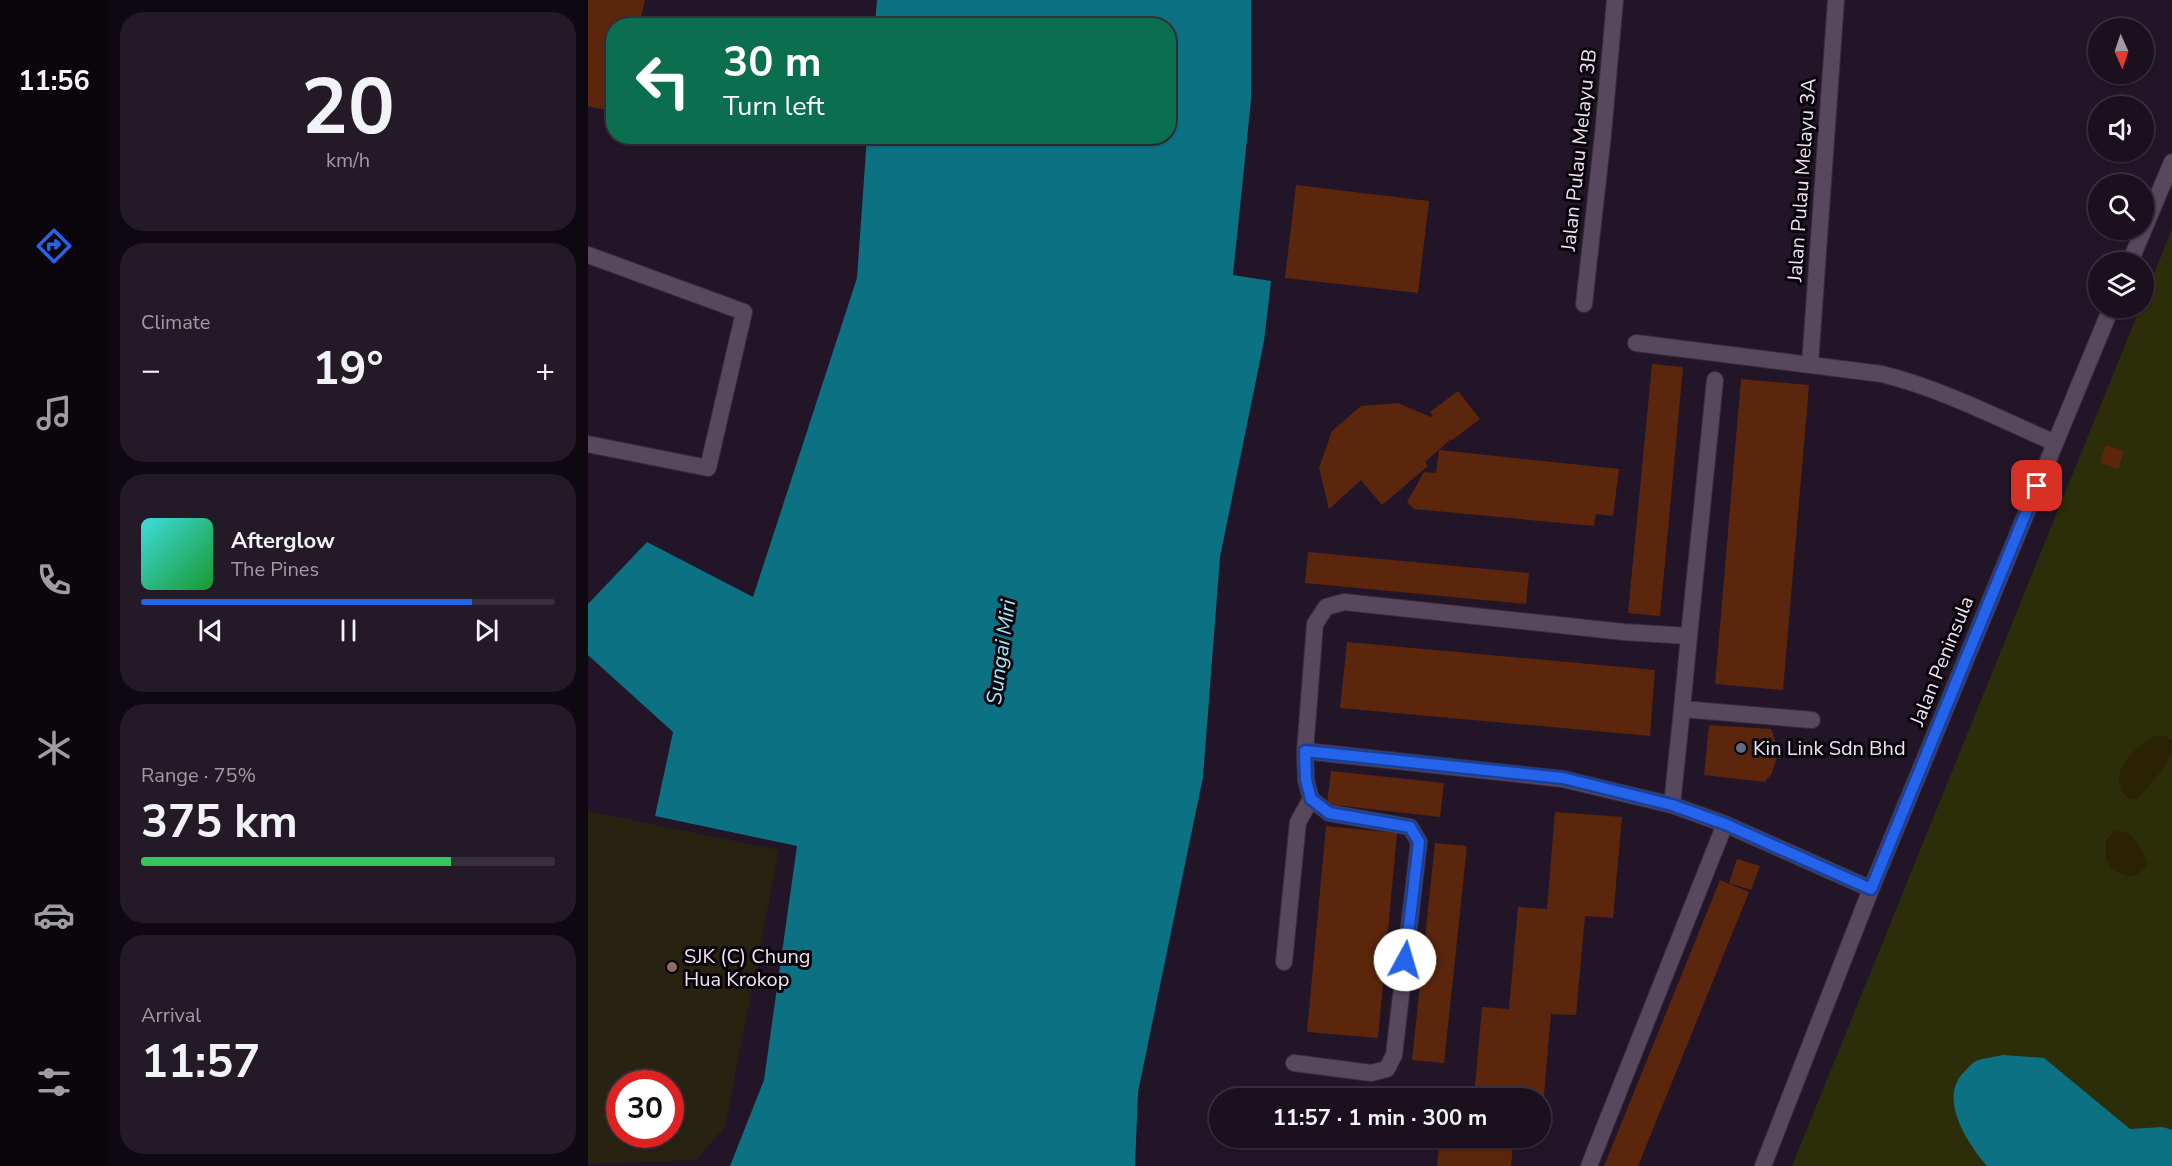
<!DOCTYPE html>
<meta charset="utf-8">
<style>
body{margin:0;font-family:"Nunito Sans",sans-serif;background:#231927;color:#f1f3f6;height:100vh;display:flex;flex-direction:column;font-size:22px;white-space:nowrap}
*{box-sizing:border-box;margin:0}
p{font-size:20px;color:#9f9da4}
.icon{flex:none;width:33px;height:33px;fill:none;stroke:currentColor;stroke-width:2;stroke-linecap:round;stroke-linejoin:round}
.map{position:relative;flex:1;overflow:hidden}
.panel{display:flex;flex-direction:column;gap:12px;padding:12px;background:#0e0910;width:480px}
.panel>*{flex:none}
.banner{position:absolute;left:18px;top:18px;width:570px;height:126px;border-radius:24px;box-shadow:0 2px 4px #0004,0 0 0 2px #38303c;background:#0b6e4f;color:#fff;overflow:hidden}
.needle{width:39px;rotate:177deg}
.controls{position:absolute;left:1500px;top:18px;display:grid;gap:12px}
.controls a{display:grid;place-items:center;width:66px;height:66px;border-radius:50%;background:#1a101e;box-shadow:0 2px 4px #0004,0 0 0 2px #38303c;font-size:30px}
.speed{position:absolute;left:18px;top:1070px;display:flex;gap:12px;font-size:30px;font-weight:700;text-align:center}
.speed>*{display:grid;place-content:center;width:78px;height:78px;border-radius:50%;background:#1a101e;box-shadow:0 2px 4px #0004,0 0 0 2px #38303c;line-height:1}
.speed .limit{border:9px solid #d22;background:#fff;color:#111}
.pin{position:absolute;display:grid;place-items:center;width:51px;height:51px;color:#fff;margin:-26px;border-radius:12px;box-shadow:0 3px 9px #0006}
.me{position:absolute;width:66px;margin:-33px;rotate:6deg;stroke-linejoin:round;filter:drop-shadow(0 0 4px #0008)}
.turn{display:flex;align-items:center;gap:21px;height:126px;padding:0 18px;font-size:27px}
.turn .icon{width:78px;height:78px;stroke-width:2.5}
.turn b{display:block;font-size:42px;line-height:51px}
.big{font-size:45px;font-weight:700;line-height:1.1}
.panel .card{flex:1;display:flex;flex-direction:column;justify-content:center;gap:9px;min-width:0;padding:0 21px;border-radius:24px;background:#231927}
.panel .dial{align-items:center;gap:0}
.dial b{font-size:78px;line-height:1}
.song{display:flex;align-items:center;gap:18px}
.cover{width:72px;height:72px;border-radius:9px;background:linear-gradient(135deg,hsl(180 70% 55%),hsl(130 70% 35%))}
.played{height:6px;border-radius:3px;background:linear-gradient(90deg,#2563eb 80%,#38303c 80%)}
.keys{display:flex;justify-content:space-around;direction:ltr}
.heat{display:flex;justify-content:space-between;align-items:center;font-size:33px;direction:ltr}
.charge{height:9px;border-radius:4px;background:linear-gradient(90deg,#34c759 75%,#38303c 0)}
.trip{position:absolute;left:621px;top:1088px;width:342px;height:60px;border-radius:30px;background:#1a101e;box-shadow:0 2px 4px #0004,0 0 0 2px #38303c;font-weight:700;line-height:60px;text-align:center}
main{display:flex;flex:1;min-height:0}
.tab-bar{display:flex;flex-direction:column;width:108px;justify-content:space-around;align-items:center;background:#0a060c;color:#9f9da4}
.tab-bar .icon{width:42px;height:42px}
.tab-bar .active{color:#2563eb}
.tab-bar b{font-size:27px;color:#f1f3f6}
.map>svg:first-child{display:block}
.education{fill:#282211;fill-rule:evenodd}
.green{fill:#2c2e09}
.sand{fill:#2a2202}
.water{fill:#0c7283}
.building{fill:#5c260d}
.lines{fill:none;stroke-linecap:round;stroke-linejoin:round}
.service-casing{stroke:#392f3d;stroke-width:18}
.minor-casing{stroke:#392f3d;stroke-width:18}
.service{stroke:#57485d;stroke-width:16}
.minor{stroke:#57485d;stroke-width:16}
.route-casing{stroke:#184099;stroke-width:15}
.route{stroke:#2563eb;stroke-width:10}
.service-dot{fill:#5c6f8a;stroke:#09040b;stroke-width:2}
.education-dot{fill:#8d6e63;stroke:#09040b;stroke-width:2}
.labels{text-anchor:middle;dominant-baseline:central;stroke-width:6;stroke-linejoin:round;paint-order:stroke}
.street-label{font-size:20px;fill:#ede4f1;stroke:#09040b}
.poi-label{font-size:20px;fill:#ede4f1;stroke:#09040b;text-anchor:start}
.water-label{font-size:21px;font-style:italic;fill:#a5e8f7;stroke:#09040b}
</style>
<main>
<nav class="tab-bar">
<b>11:56</b>
<svg class="icon active" aria-label="directions" viewBox="0 0 24 24"><path d="M12 3l9 9-9 9-9-9zM9 14v-3h6M13 9l2 2-2 2"/></svg>
<svg class="icon" aria-label="music" viewBox="0 0 24 24"><path d="M9 18V5l10-2v13"/><circle cx="6" cy="18" r="3"/><circle cx="16" cy="16" r="3"/></svg>
<svg class="icon" aria-label="phone" viewBox="0 0 24 24"><path d="M5 4h4l2 5-3 2q2 4 5 5l2-3 5 2v4C11 20 4 13 5 4z"/></svg>
<svg class="icon" aria-label="climate" viewBox="0 0 24 24"><path d="M12 3v18M4 7l16 10M4 17L20 7"/></svg>
<svg class="icon" aria-label="car" viewBox="0 0 24 24"><path d="M5 17H2v-5l4-1 3-4h7l3 4 3 1v5h-3M9 17h6M6 11h13"/><circle cx="7" cy="17" r="2"/><circle cx="17" cy="17" r="2"/></svg>
<svg class="icon" aria-label="filters" viewBox="0 0 24 24"><path d="M4 7h16M4 17h16"/><circle cx="9" cy="7" r="2"/><circle cx="15" cy="17" r="2"/></svg>
</nav>
<section class="panel">
<div class="card dial"><b>20</b><p>km/h</p></div>
<div class="card"><p>Climate</p>
<div class="heat"><a>−</a><b class="big">19°</b><a>+</a></div>
</div>
<div class="card">
<div class="song"><i class="cover"></i><div><b>Afterglow</b><p>The Pines</p></div></div>
<div class="played"></div>
<div class="keys"><svg class="icon" aria-label="previous" viewBox="0 0 24 24"><path d="M18 5L8 12l10 7zM5 5v14"/></svg><svg class="icon" aria-label="pause" viewBox="0 0 24 24"><path d="M8 5v14M16 5v14"/></svg><svg class="icon" aria-label="next" viewBox="0 0 24 24"><path d="M6 5l10 7-10 7zM19 5v14"/></svg></div>
</div>
<div class="card"><p>Range · 75%</p><b class="big">375 km</b><div class="charge"></div></div>
<div class="card"><p>Arrival</p><b class="big">11:57</b></div>
</section>
<div class="map">
<svg width="1584" height="1166" viewBox="0 0 1584 1166">
<rect width="100%" height="100%" fill="#231528"/>
<!-- education -->
<path class="education" d="M 0,811 L 191,850 L 137,1127 L 108,1160 L 0,1164 ZM 32,1083 L 82,1083 L 82,1134 L 32,1134 Z"/>
<!-- green -->
<path class="green" d="M 1584,229 L 1584,1166 L 1204,1166 L 1552,308 L 1556,308 L 1556,299 Z"/>
<!-- sand -->
<path class="sand" d="M 1569,735 L 1578,736 L 1584,741 C 1584,765 1564,782 1549,799 L 1540,798 L 1533,791 C 1532,785 1530,777 1532,772 C 1537,755 1555,743 1569,735 Z
M 1527,831 C 1547,831 1554,847 1559,865 C 1544,881 1540,878 1522,868 L 1518,857 L 1518,840 Z"/>
<!-- water -->
<path class="water" d="M 289,0 L 663,0 L 663,100 L 645,275 L 683,281 L 676,341 L 632,557 L 615,777 L 550,1092 L 547,1166 L 142,1166 L 176,1080 L 209,846 L 67,816 L 85,732 L 0,655 L 0,604 L 59,542 L 165,597 L 269,278 L 279,137 L 580,136 L 580,26 L 287,25 Z
M 1415,1055 L 1456,1058 L 1542,1129 L 1575,1127 L 1584,1130 L 1584,1166 L 1399,1166 C 1379,1143 1349,1097 1377,1071 C 1380,1068 1384,1063 1388,1061 C 1395,1058 1407,1057 1415,1055 Z"/>
<!-- building -->
<path class="building" d="M 0,0 L 57,0 L 51,26 L 26,26 L 26,112 L 0,106 Z
M 708,185 L 841,201 L 830,293 L 697,278 Z
M 1064,364 L 1095,367 L 1072,616 L 1040,613 Z
M 1153,379 L 1221,385 L 1195,690 L 1127,684 Z
M 870,391 L 892,419 L 864,440 L 863,439 L 837,462 L 840,466 L 794,505 L 773,480 L 741,509 L 731,468 L 744,431 L 773,406 L 810,403 L 843,417 L 845,416 L 842,412 Z
M 1518,445 L 1536,451 L 1530,469 L 1512,463 Z
M 851,450 L 1031,469 L 1025,516 L 1008,514 L 1006,526 L 826,509 L 819,502 L 836,472 L 848,473 Z
M 720,552 L 941,573 L 938,604 L 717,583 Z
M 759,642 L 1067,670 L 1062,736 L 752,708 Z
M 1121,725 L 1183,729 L 1187,740 L 1189,757 L 1184,773 L 1177,782 L 1116,775 Z
M 743,771 L 856,783 L 852,817 L 739,804 Z
M 967,812 L 1034,817 L 1025,918 L 997,916 L 988,1015 L 963,1014 L 954,1117 L 952,1117 L 952,1098 L 886,1098 L 894,1007 L 921,1009 L 930,907 L 959,909 Z
M 738,826 L 809,833 L 790,1038 L 719,1032 Z
M 847,843 L 879,846 L 856,1063 L 824,1060 Z
M 1149,859 L 1172,866 L 1163,890 L 1141,883 Z
M 1132,880 L 1161,892 L 1050,1166 L 1016,1166 Z
M 852,1137 L 926,1137 L 923,1166 L 849,1166 Z"/>
<g class="lines">
<defs>
<path id="service" d="M 0,255 L 156,312 L 120,468 L 0,444"/>
<path id="minor" d="M 1542,262 L 1584,162
M 996,304 L 1015,134 L 1027,0
M 1048,343 L 1294,374 C 1354,389 1410,418 1467,443
M 1222,364 L 1248,0
M 1127,380 L 1101,636 L 1036,632 L 756,602 L 738,607 L 727,624 L 717,751 L 975,779 L 1084,805 L 1137,824 L 1283,889
M 1094,709 L 1101,636
M 1084,805 L 1094,709 L 1224,720
M 696,962 L 710,822 L 723,799
M 706,1063 L 783,1073 L 799,1069 L 806,1055 L 831,842 L 822,827 L 741,813 L 723,799 L 718,780 L 717,751
M 1001,1166 L 1137,824
M 1175,1166 L 1283,889 L 1523,308"/>
</defs>
<!-- service casing -->
<use href="#service" class="service-casing"/>
<!-- minor casing -->
<use href="#minor" class="minor-casing"/>
<!-- service -->
<use href="#service" class="service"/>
<!-- minor -->
<use href="#minor" class="minor"/>
</g>
<g class="lines">
<defs>
<path id="route" d="M 817,960 L 831,842 L 822,827 L 741,813 L 723,799 L 718,780 L 717,751 L 975,778 L 1084,805 L 1137,824 L 1283,889 L 1449,486"/>
</defs>
<!-- route casing -->
<use href="#route" class="route-casing"/>
<!-- route -->
<use href="#route" class="route"/>
</g>
<!-- markers -->
<circle class="service-dot" cx="1153" cy="748" r="6"/>
<circle class="education-dot" cx="84" cy="967" r="6"/>
<g class="labels">
<!-- street labels -->
<g class="street-label">
<text transform="translate(991 150) rotate(-84)">Jalan Pulau Melayu 3B</text>
<text transform="translate(1214 180) rotate(-86)">Jalan Pulau Melayu 3A</text>
<text transform="translate(1354 661) rotate(-68)">Jalan Peninsula</text>
</g>
<!-- poi labels -->
<g class="poi-label">
<text x="1165" y="748">Kin Link Sdn Bhd</text>
<text x="96" y="956">SJK (C) Chung<tspan x="96" dy="23">Hua Krokop</tspan></text>
</g>
<!-- water labels -->
<g class="water-label">
<text transform="translate(413 652) rotate(-82)">Sungai Miri</text>
</g>
</g>
</svg>
<div class="controls">
<a><svg class="needle" viewBox="-14 -14 28 28"><path d="M0-13l5 13h-10z" fill="#e53935"/><path d="M0 13l5-13h-10z" fill="#9f9da4"/></svg></a>
<a><svg class="icon" aria-label="sound" viewBox="0 0 24 24"><path d="M4 9h4l5-4v14l-5-4H4zM17 9q2 3 0 6"/></svg></a>
<a><svg class="icon" aria-label="search" viewBox="0 0 24 24"><circle cx="10" cy="10" r="6"/><path d="M15 15l6 6"/></svg></a>
<a><svg class="icon" aria-label="layers" viewBox="0 0 24 24"><path d="M12 4l9 5-9 5-9-5zM3 14l9 5 9-5"/></svg></a>
</div>
<div class="speed"><div class="limit">30</div></div>
<div class="pin" style="left:1449px;top:486px;background:#d93025"><svg class="icon" aria-label="arrive" viewBox="0 0 24 24"><path d="M6 21V4h12l-3 4 3 4H6"/></svg></div>
<svg class="me" style="left:817px;top:960px" viewBox="-20 -20 40 40"><circle r="19" fill="#fff"/><path d="M0-13L10 11 0 6-10 11z" fill="#2563eb"/></svg>
<div class="trip">11:57 · 1 min · 300 m</div>
<div class="banner">
<div class="turn"><svg class="icon" aria-label="left" viewBox="0 0 24 24"><path d="M17 20v-9H6M10 6l-5 5 5 5"/></svg><div><b>30 m</b>Turn left</div></div>
</div>
</div>
</main>
